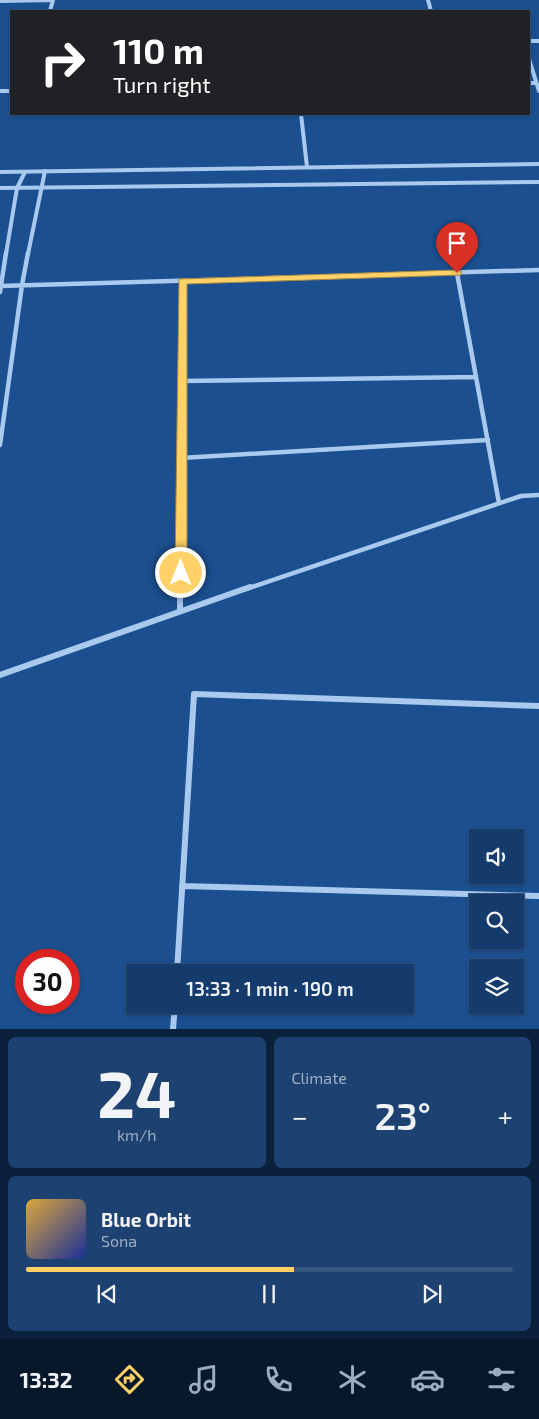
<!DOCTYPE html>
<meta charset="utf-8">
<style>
body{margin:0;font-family:"Exo 2",sans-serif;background:#1d4271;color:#f1f3f6;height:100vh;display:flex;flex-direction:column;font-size:19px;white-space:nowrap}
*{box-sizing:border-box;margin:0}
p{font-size:16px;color:#9dadc1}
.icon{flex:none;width:28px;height:28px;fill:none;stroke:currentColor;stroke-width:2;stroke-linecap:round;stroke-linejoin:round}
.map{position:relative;height:1029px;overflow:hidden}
.drawer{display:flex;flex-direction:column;gap:8px;padding:8px;background:#0b203b;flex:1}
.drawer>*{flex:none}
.banner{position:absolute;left:10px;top:10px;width:520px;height:105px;border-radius:0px;box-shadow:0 1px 4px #0004,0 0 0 1px #33557e;background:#202124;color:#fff;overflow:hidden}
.tools{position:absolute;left:469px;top:829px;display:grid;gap:10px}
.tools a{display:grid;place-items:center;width:55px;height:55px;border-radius:0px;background:#143b6b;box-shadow:0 1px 4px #0004,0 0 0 1px #33557e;font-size:25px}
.speed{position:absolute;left:15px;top:949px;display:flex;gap:10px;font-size:25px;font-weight:700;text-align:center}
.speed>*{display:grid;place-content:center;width:65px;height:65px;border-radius:50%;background:#143b6b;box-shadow:0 1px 4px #0004,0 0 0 1px #33557e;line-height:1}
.speed .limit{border:8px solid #d22;background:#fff;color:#111}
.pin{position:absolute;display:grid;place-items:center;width:42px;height:42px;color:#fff;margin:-51px -21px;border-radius:50% 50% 50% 0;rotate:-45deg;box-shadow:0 0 5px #0007}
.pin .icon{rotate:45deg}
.me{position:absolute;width:55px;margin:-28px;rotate:0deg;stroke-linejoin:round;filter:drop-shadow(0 0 4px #0008)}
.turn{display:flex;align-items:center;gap:18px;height:105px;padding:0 20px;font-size:22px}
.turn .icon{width:65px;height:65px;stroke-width:2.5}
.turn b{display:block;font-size:35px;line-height:42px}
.big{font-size:38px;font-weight:600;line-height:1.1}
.drawer .widget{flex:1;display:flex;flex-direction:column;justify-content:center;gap:8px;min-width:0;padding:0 18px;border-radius:8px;background:#1d4271}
.drawer .dial{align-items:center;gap:0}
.dial b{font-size:65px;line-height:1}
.song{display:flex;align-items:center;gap:15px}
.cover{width:60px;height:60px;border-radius:8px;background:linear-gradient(135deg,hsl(40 70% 55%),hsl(230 70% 35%))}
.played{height:5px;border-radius:2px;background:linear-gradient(90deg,#ffd166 55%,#33557e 55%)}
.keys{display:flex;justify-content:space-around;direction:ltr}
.heat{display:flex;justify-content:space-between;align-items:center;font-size:28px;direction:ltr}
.drawer .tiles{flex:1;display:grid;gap:8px;grid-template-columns:1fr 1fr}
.widget:last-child{grid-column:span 2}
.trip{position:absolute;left:126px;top:964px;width:288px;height:50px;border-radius:0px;background:#143b6b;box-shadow:0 1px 4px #0004,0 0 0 1px #33557e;font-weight:600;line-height:50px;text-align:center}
.dock{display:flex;height:80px;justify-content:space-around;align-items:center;background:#08182b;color:#9dadc1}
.dock .icon{width:35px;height:35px}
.dock .selected{color:#ffd166}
.dock b{font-size:22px;color:#f1f3f6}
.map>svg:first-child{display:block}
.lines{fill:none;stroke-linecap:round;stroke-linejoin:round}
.minor-far2{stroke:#a9c9ee;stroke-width:4}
.minor-far1{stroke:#a9c9ee;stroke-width:4.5}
.minor{stroke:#a9c9ee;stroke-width:6}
.tertiary{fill:#a9c9ee;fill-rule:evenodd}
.route{fill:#ffd166;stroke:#a68842}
</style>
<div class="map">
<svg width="539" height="1029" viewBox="0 0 539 1029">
<rect width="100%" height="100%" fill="#1b4f8f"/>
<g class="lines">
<!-- minor-far2 -->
<path class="minor-far2" d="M 428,0 L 431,11
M 0,1 L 53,0
M 50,11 L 53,0
M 529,41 L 539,41
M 529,59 L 539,91
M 529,83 L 536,83
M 0,91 L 11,91
M 301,114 L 307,167
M 6,254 L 17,188 L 25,172
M 28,254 L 45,171"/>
<!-- minor-far1 -->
<path class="minor-far1" d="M 457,273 L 499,503
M 0,286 L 539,270
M 0,292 L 6,253
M 182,381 L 476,377
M 0,445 L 22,285 L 28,253
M 181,458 L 488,440
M 180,589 L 182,281
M 246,589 L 521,496 L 539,495"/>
<!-- minor -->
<path class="minor" d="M 180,611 L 180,587
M 0,675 L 250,587
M 182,886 L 539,896
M 177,972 L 194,694 L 539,706
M 173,1029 L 175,1005"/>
<!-- tertiary -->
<path class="tertiary" d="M 539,162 L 539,166 L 0,174 L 0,170 Z
M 539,180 L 539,184 L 0,190 L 0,186 Z"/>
</g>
<!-- route -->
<path class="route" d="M 457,270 L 461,271 L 461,275 L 187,284 L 187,573 L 185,576 L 176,576 L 175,573 L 179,279 Z"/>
</svg>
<div class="tools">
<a><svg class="icon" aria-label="sound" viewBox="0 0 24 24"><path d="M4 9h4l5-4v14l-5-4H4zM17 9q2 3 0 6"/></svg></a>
<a><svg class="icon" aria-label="search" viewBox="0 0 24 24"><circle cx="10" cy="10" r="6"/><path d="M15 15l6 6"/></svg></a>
<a><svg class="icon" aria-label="layers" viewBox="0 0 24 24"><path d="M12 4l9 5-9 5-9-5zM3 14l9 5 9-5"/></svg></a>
</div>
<div class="speed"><div class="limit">30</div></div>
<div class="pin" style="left:457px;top:273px;background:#d93025"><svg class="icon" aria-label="arrive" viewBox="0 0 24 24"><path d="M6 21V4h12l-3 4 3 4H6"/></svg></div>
<svg class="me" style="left:181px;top:573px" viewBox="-20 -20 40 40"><circle r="17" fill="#ffd166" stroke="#fff" stroke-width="3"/><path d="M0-11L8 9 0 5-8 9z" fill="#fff"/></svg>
<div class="trip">13:33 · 1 min · 190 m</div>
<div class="banner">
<div class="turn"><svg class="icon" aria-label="right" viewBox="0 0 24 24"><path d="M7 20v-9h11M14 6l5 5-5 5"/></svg><div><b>110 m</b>Turn right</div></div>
</div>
</div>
<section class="drawer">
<div class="tiles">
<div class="widget dial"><b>24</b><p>km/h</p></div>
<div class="widget"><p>Climate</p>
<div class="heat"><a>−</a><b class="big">23°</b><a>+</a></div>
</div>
<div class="widget">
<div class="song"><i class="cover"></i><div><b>Blue Orbit</b><p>Sona</p></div></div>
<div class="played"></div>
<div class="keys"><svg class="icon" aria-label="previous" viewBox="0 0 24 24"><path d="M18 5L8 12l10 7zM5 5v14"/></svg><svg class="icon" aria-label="pause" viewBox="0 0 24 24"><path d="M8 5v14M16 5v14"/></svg><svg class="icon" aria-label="next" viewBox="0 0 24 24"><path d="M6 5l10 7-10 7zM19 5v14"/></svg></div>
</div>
</div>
</section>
<nav class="dock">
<b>13:32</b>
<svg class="icon selected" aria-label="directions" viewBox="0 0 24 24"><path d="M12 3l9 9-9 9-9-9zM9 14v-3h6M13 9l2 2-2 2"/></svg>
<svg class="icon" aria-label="music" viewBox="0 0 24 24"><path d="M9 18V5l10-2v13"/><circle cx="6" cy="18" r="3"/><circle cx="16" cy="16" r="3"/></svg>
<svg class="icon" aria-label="phone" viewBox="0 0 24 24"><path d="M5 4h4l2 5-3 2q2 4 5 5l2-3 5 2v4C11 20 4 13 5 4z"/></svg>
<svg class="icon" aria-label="climate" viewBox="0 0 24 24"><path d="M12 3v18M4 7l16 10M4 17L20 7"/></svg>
<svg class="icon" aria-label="car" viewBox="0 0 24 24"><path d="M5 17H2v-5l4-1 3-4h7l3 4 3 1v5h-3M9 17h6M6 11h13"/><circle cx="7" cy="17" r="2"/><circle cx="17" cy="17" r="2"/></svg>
<svg class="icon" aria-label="filters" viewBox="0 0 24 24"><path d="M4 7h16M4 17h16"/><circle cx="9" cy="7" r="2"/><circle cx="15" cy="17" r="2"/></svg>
</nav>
